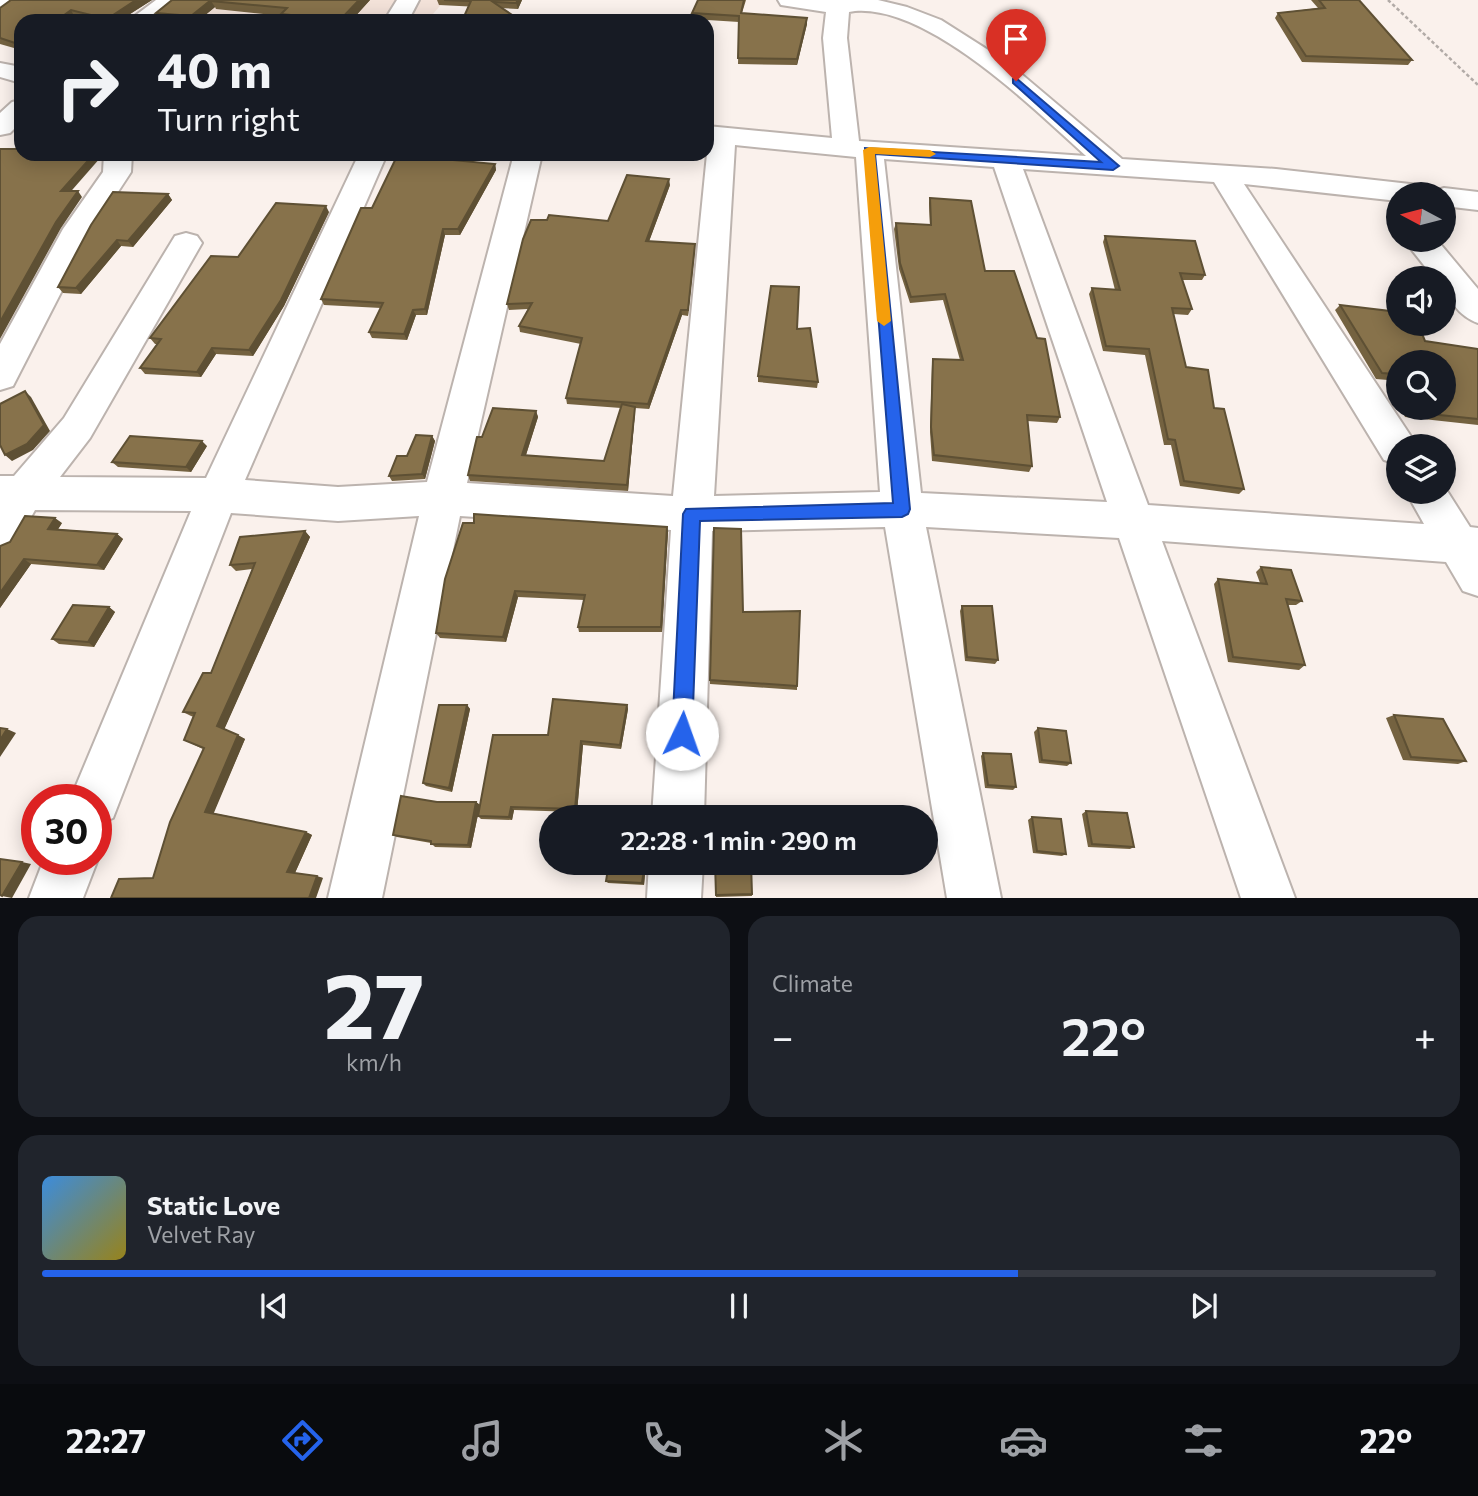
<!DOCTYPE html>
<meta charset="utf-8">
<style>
body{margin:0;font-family:Commissioner,sans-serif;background:#20242c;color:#f1f3f6;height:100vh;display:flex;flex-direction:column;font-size:26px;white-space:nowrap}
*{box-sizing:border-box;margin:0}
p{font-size:23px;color:#9ea1a6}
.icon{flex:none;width:38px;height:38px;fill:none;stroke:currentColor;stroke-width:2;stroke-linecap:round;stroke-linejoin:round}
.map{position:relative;height:898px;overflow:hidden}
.drawer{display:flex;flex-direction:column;gap:18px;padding:18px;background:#0d0f14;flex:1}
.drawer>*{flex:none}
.top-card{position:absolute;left:14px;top:14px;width:700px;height:147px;border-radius:21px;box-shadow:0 4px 18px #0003;background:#171b24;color:#f1f3f6;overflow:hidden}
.needle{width:46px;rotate:277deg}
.controls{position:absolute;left:1386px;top:182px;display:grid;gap:14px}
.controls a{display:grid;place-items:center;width:70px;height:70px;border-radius:50%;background:#171b24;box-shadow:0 4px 18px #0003;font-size:35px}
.speed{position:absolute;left:21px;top:784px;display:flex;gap:14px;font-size:35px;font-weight:700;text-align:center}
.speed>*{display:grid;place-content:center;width:91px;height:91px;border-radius:50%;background:#171b24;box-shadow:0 4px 18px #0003;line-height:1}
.speed .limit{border:10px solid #d22;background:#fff;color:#111}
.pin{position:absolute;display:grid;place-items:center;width:60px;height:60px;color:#fff;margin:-72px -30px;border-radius:50% 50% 50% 0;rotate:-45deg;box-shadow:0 0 7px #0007}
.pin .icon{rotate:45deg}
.me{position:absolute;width:77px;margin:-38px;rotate:3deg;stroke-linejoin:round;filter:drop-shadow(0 0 5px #0008)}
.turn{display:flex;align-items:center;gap:24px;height:147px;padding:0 28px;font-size:32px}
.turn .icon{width:91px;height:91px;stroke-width:2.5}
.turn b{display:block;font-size:49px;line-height:60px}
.big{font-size:52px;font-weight:600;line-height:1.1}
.drawer .tile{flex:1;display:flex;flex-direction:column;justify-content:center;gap:10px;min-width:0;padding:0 24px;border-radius:21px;background:#20242c}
.drawer .dial{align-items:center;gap:0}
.dial b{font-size:91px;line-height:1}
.song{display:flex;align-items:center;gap:21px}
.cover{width:84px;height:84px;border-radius:10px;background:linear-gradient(135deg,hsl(210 70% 55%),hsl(50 70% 35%))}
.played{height:7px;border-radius:4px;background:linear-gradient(90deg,#2563eb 70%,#363941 70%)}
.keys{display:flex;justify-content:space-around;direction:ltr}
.heat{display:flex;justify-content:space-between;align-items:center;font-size:38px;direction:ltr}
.drawer .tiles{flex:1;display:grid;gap:18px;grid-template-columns:1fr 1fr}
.tile:last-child{grid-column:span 2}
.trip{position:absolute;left:539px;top:805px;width:399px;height:70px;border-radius:35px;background:#171b24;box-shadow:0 4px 18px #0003;font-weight:600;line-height:70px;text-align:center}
.tab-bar{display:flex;height:112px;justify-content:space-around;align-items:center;background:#090b0e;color:#9ea1a6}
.tab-bar .icon{width:49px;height:49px}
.tab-bar .active{color:#2563eb}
.tab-bar b{font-size:32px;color:#f1f3f6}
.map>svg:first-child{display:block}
.built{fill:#f3e2d9}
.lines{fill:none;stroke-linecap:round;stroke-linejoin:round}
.minor-casing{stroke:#bcb3ae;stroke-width:4}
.path{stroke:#b2aba7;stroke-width:2.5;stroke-dasharray:3.5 2.5;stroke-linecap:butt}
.minor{fill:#fff;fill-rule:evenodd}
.wall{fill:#746240}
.shaded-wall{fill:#5e5034}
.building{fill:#87724b;stroke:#5e5034;stroke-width:2}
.route{fill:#2563eb;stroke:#184099;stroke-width:2}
.slow{fill:#f59e0b}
</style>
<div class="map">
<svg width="1478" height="898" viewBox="0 0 1478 898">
<rect width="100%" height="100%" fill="#faf1ec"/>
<!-- built -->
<path class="built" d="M 191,0 L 445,0 L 427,21 L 162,21 Z"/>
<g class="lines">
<defs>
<path id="minor" d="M 0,0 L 12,0 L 8,6 L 0,8 Z
M 156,0 L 182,0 L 155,21 L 128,21 Z
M 397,0 L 419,0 L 408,21 L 384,21 Z
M 778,0 L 878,0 L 907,7 L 941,20 L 1007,62 L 1122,159 L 1276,169 L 1419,185 L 1429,188 L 1432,192 L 1444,188 L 1478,192 L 1478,210 L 1444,206 L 1444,194 L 1398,194 L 1398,201 L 1244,184 L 1412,438 L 1416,446 L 1398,446 L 1398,464 L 1384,460 L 1214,182 L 1023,169 L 1148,505 L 1424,524 L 1406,492 L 1444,492 L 1444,486 L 1470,527 L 1478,528 L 1478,596 L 1463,591 L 1446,562 L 1162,541 L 1295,898 L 1241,898 L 1119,538 L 926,527 L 1001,898 L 947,898 L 885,527 L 712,531 L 704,817 L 652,817 L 671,530 L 460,516 L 382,898 L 328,898 L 419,516 L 338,521 L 231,513 L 113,818 L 96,825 L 96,800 L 70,800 L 191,511 L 35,510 L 15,546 L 0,551 L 0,476 L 14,476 L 64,418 L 175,236 L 186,233 L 197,236 L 202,243 L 90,438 L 60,477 L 206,478 L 359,154 L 387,154 L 245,480 L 338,487 L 427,482 L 514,154 L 542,154 L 467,483 L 673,496 L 707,154 L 707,126 L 832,138 L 823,38 L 826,12 L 781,5 ZM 855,11 C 929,5 1034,109 1086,156 L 859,141 L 847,38 L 849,12 ZM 735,145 L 856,157 L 880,492 L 714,496 ZM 884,159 L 994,167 L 1107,502 L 921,493 Z
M 0,63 L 21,67 L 21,83 L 0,77 Z
M 21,100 L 21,122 L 10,133 L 0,135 L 0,113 L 12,102 Z
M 104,154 L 132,154 L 131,172 L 93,230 L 13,386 L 0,390 L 0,344 L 63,229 L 103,172 Z
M 1404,240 L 1437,240 L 1478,289 L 1478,323 C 1460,317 1444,297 1444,278 L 1434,278 Z
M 96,856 L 98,859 L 83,898 L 29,898 L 44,859 L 96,859 Z
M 649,863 L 703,863 L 701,898 L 647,898 Z"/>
</defs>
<!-- minor casing -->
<use href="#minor" class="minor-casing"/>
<!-- path -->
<path class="path" d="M 1388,0 L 1478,85"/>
<!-- minor -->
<use href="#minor" class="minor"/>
</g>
<!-- wall -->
<path class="wall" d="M 11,0 L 152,0 L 119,21 L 89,21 L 75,18 L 21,21 L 21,50 L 0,44 L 0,8 Z
M 172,0 L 370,0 L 351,21 L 284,21 L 282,16 L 216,9 L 215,7 L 198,21 L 160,20 L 156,13 Z
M 437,0 L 522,0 L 518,9 L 439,5 Z
M 698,0 L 746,0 L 742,13 L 807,24 L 797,65 L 738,64 L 739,22 L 692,19 L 692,13 Z
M 1311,0 L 1359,0 L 1412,60 L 1408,65 L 1302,62 L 1275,18 L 1278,13 L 1318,8 Z
M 458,160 L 495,164 L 496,170 L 460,235 L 445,235 L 427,315 L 416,315 L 407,340 L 372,338 L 369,332 L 381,308 L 324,305 L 321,299 L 372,208 Z
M 670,185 L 649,241 L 695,244 L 688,316 L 682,315 L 649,409 L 635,408 L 635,412 L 628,491 L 470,481 L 468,475 L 482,437 L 536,411 L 538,417 L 526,455 L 604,461 L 621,408 L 567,404 L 566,398 L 581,344 L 520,332 L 519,326 L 528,309 L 509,310 L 507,304 L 608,221 Z
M 168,194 L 172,200 L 133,247 L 121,246 L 81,294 L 63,293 L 58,287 Z
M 930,198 L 985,271 L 1060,417 L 1057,423 L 1027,421 L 1032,466 L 1029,472 L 932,461 L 930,432 L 932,364 L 933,359 L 960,360 L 943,300 L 910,303 L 899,269 L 894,229 L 896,223 L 930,225 L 929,203 Z
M 329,212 L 284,306 L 253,356 L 216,354 L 201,377 L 145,374 L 140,368 L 157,344 L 155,344 L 150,338 L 238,257 Z
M 1105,236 L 1205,275 L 1202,280 L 1182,280 L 1192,309 L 1188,315 L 1173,314 L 1186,367 L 1214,408 L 1244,489 L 1239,494 L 1180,486 L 1171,445 L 1164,445 L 1145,355 L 1103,351 L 1089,294 L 1092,288 L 1115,290 L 1103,242 Z
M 1340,305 L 1425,341 L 1478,349 L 1478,425 L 1405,417 L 1401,408 L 1444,408 L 1398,362 L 1398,402 L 1388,380 L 1376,379 L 1335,310 Z
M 797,329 L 818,382 L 817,388 L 758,382 L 758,376 Z
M 432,436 L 435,441 L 425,479 L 392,481 L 389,476 L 407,456 Z
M 207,446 L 191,472 L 118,467 L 112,462 Z
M 62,523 L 58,529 L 117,534 L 123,539 L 104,570 L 31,564 L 0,608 L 0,546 Z
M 667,527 L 668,532 L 662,632 L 579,632 L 578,627 L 584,600 L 518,597 L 506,642 L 440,638 L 436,633 L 445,579 Z
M 305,531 L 310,537 L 224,729 L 245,739 L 213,813 L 306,832 L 312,835 L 295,873 L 323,878 L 153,878 L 203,749 L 184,740 L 194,717 L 191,716 L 183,712 L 211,673 L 252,569 L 236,571 L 230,565 Z
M 1261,567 L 1302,601 L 1296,605 L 1288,605 L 1305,665 L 1299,670 L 1228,662 L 1214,584 L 1218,579 L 1260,583 L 1256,572 Z
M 962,606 L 998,660 L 995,664 L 965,661 L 960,611 Z
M 109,607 L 115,612 L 94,647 L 59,644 L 52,639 Z
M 743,612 L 797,686 L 797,690 L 710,684 L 710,680 Z
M 467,705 L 470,709 L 452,792 L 426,786 L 423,783 Z
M 627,705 L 628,709 L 621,749 L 583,745 L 577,812 L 514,810 L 512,820 L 481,819 L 478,816 L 548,735 Z
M 1394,715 L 1466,761 L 1458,764 L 1403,760 L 1386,718 Z
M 1038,728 L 1071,763 L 1067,766 L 1039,763 L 1034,732 Z
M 983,753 L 1016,787 L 1013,790 L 985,788 L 981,756 Z
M 437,802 L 476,802 L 480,805 L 471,848 L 435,847 L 431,843 L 397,837 L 393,835 Z
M 1086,811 L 1134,847 L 1130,849 L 1088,847 L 1082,814 Z
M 1032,817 L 1066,854 L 1062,856 L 1033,853 L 1028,820 Z
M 646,863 L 644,885 L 608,883 L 606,881 Z
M 715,863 L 751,863 L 752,896 L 716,897 Z"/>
<!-- shaded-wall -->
<path class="shaded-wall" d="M 136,0 L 152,0 L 119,21 L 108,21 L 107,19 Z
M 211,0 L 224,0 L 211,1 L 215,7 L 198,21 L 193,21 L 191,16 Z
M 359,0 L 370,0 L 351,21 L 341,21 Z
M 518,0 L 522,0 L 518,9 L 516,3 Z
M 71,10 L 75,18 L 71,21 L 56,21 Z
M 807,18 L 807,24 L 797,65 L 797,59 Z
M 94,154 L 99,154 L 101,157 L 66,197 L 61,191 Z
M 495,164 L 496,170 L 460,235 L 458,229 Z
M 669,179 L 670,185 L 647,247 L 646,241 Z
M 78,191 L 82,197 L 61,228 L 0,339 L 0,322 L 56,222 Z
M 168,194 L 172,200 L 133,247 L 128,241 Z
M 326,206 L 329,212 L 284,306 L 253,356 L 249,350 Z
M 443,229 L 445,235 L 427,315 L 425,309 Z
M 117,240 L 121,246 L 81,294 L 76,288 Z
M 695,244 L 695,250 L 688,316 L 688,310 Z
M 413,310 L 416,315 L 407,340 L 404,334 Z
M 681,310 L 682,315 L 649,409 L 648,404 Z
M 212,348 L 216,354 L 201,377 L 197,372 Z
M 25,391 L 31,397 L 50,431 L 33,450 L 12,461 L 5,455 Z
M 635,407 L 635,412 L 628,491 L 627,485 Z
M 536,411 L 538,417 L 524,461 L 522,455 Z
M 432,436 L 435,441 L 425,479 L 422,474 Z
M 202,441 L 207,446 L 191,472 L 186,467 Z
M 55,518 L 62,523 L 55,534 L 48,529 Z
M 667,527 L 668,532 L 662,632 L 661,627 Z
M 305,531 L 310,537 L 224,730 L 217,726 Z
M 117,534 L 123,539 L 104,570 L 97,565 Z
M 24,559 L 31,564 L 0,608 L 0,593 Z
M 515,591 L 518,597 L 506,642 L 503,637 Z
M 109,607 L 115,612 L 94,647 L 88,642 Z
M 467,705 L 470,709 L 452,792 L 449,788 Z
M 627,705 L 628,709 L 621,749 L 620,745 Z
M 7,729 L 16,733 L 0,757 L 0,740 Z
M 238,735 L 245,739 L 213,815 L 205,812 Z
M 581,741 L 583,745 L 577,812 L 575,809 Z
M 476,802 L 480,805 L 471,848 L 468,845 Z
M 511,807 L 514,810 L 512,820 L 509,817 Z
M 306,832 L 312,835 L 294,875 L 287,872 Z
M 22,862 L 31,864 L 12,898 L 2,896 Z
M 645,863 L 646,863 L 644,885 L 642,883 Z
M 317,876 L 323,878 L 316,898 L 309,898 Z"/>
<!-- building -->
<path class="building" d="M 11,0 L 136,0 L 107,19 L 71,10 L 56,21 L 21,21 L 21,45 L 0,38 L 0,8 Z
M 172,0 L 211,0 L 191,16 L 156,13 Z
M 213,0 L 359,0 L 340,20 L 281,14 L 287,8 L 211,1 Z
M 444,0 L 518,0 L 516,3 L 493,2 L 521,21 L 462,21 L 471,1 Z
M 698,0 L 744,0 L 741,13 L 807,18 L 797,59 L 738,58 L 739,16 L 692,13 Z
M 1319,0 L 1359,0 L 1412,60 L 1306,56 L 1278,13 L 1325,8 Z
M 0,149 L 21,149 L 21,154 L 94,154 L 61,191 L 78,191 L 56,222 L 0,322 Z
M 398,154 L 456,154 L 452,160 L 495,164 L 458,229 L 443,229 L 425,309 L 413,310 L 404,334 L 369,332 L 383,303 L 321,299 L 361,208 L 372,208 Z
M 627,175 L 669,179 L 646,241 L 695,244 L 688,310 L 681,310 L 648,404 L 566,398 L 582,338 L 519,326 L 532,303 L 507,304 L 523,239 L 531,220 L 547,220 L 549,215 L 608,221 Z
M 113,192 L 168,194 L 128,241 L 117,240 L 76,288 L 58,287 L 91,225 Z
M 930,198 L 971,201 L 985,271 L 1014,271 L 1037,338 L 1045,339 L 1060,417 L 1027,415 L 1032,466 L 934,455 L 931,427 L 933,359 L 963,360 L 945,294 L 911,297 L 900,263 L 896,223 L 931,225 Z
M 276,203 L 326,206 L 281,300 L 249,350 L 212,348 L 197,372 L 140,368 L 161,339 L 150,338 L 211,256 L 238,257 Z
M 1105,236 L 1195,241 L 1205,275 L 1180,273 L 1192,309 L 1172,308 L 1186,367 L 1208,370 L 1214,408 L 1224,409 L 1244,489 L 1184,481 L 1175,440 L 1168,439 L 1149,349 L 1106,346 L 1092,288 L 1120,290 Z
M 771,286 L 799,287 L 797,329 L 810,328 L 818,382 L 758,376 Z
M 1340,305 L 1398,312 L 1398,324 L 1418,324 L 1425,341 L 1478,349 L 1478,419 L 1411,412 L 1409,408 L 1444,408 L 1444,362 L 1398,362 L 1398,384 L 1394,374 L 1382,373 Z
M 25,391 L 44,425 L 27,444 L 5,455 L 0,445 L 0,404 Z
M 622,404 L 635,407 L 627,485 L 468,475 L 477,437 L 482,437 L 493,408 L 536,411 L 522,455 L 604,461 Z
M 416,435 L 432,436 L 422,474 L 389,476 L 397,456 L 407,456 Z
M 130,436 L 202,441 L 186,467 L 112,462 Z
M 474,514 L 667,527 L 661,627 L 578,627 L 585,595 L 515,591 L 503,637 L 436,633 L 445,579 L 463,523 L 474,523 Z
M 25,516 L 55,518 L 48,529 L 117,534 L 97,565 L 24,559 L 0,593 L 0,546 L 10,542 Z
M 714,528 L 741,529 L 743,612 L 800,611 L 797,686 L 710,680 Z
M 305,531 L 217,726 L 238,735 L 205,812 L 306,832 L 287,872 L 317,876 L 309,898 L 111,898 L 119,879 L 153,878 L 170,822 L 204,748 L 184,740 L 195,713 L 183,712 L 203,673 L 211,673 L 255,563 L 230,565 L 240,537 Z
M 1261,567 L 1291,570 L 1302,601 L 1286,599 L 1305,665 L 1233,657 L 1218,579 L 1267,584 Z
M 73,605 L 109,607 L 88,642 L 52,639 Z
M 962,606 L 992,606 L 998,660 L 967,657 Z
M 553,699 L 627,705 L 620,745 L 581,741 L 575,809 L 511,807 L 509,817 L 478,816 L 493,735 L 548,735 Z
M 439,705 L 467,705 L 449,788 L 423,783 Z
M 1394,715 L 1443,719 L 1466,761 L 1411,757 Z
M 0,728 L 7,729 L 0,740 Z
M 1038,728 L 1066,731 L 1071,763 L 1042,760 Z
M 983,753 L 1011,754 L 1016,787 L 988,785 Z
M 401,796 L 437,802 L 476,802 L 468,845 L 431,844 L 431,841 L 393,835 Z
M 1086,811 L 1127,813 L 1134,847 L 1092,844 Z
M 1032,817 L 1061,819 L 1066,854 L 1037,851 Z
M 0,859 L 22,862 L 2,896 L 0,895 Z
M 609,863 L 645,863 L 642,883 L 606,881 Z
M 715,863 L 751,863 L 752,894 L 716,895 Z"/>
<!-- route -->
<path class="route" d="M 1016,78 L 1119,166 L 1113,170 L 875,154 L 910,509 L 908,514 L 902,517 L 700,521 L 692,734 L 689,742 L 682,745 L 674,742 L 672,734 L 683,514 L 686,509 L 893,503 L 865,148 L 1101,162 L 1013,83 L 1013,79 Z"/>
<!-- slow -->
<path class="slow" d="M 869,147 L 930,150 L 936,154 L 930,157 L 875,154 L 891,321 L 884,326 L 877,321 L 863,150 Z"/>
</svg>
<div class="controls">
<a><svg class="needle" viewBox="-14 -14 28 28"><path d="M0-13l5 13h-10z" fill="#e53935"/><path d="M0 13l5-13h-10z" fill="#9ea1a6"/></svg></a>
<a><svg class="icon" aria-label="sound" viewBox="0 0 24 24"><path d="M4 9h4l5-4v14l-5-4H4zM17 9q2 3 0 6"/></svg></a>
<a><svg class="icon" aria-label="search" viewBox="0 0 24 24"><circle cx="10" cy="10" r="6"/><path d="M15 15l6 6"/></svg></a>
<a><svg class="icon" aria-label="layers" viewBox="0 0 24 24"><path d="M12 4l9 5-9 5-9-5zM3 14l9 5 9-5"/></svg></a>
</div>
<div class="speed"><div class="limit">30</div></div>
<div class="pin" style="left:1016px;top:81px;background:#d93025"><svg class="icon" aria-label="arrive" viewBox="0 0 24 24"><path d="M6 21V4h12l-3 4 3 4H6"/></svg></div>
<svg class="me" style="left:682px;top:734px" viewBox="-20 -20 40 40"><circle r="19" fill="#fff"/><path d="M0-13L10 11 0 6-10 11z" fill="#2563eb"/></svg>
<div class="trip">22:28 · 1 min · 290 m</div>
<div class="top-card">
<div class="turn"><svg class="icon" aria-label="right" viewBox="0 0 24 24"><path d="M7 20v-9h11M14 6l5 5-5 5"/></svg><div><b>40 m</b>Turn right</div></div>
</div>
</div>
<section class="drawer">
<div class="tiles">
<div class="tile dial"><b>27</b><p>km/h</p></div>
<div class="tile"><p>Climate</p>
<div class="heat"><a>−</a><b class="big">22°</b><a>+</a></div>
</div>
<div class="tile">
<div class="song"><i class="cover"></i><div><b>Static Love</b><p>Velvet Ray</p></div></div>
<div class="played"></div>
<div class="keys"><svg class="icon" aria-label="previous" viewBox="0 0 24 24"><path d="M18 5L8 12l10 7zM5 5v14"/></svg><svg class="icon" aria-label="pause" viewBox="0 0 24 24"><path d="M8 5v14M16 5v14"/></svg><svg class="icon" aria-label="next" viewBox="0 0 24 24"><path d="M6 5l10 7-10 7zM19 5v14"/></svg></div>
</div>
</div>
</section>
<nav class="tab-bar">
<b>22:27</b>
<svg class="icon active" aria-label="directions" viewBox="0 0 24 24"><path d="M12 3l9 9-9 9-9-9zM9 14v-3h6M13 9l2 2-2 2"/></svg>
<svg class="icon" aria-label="music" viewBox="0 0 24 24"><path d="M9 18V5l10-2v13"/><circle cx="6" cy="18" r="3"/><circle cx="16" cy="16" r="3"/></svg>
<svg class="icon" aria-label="phone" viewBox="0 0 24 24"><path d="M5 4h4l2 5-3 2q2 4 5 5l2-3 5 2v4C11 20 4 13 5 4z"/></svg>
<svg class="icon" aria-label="climate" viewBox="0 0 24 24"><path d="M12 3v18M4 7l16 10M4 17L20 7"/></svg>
<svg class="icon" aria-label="car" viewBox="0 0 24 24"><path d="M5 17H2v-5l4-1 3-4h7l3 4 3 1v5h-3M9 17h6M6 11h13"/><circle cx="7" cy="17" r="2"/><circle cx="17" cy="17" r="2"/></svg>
<svg class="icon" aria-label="filters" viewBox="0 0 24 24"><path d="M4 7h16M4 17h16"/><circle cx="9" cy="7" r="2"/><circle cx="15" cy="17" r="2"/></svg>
<b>22°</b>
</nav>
